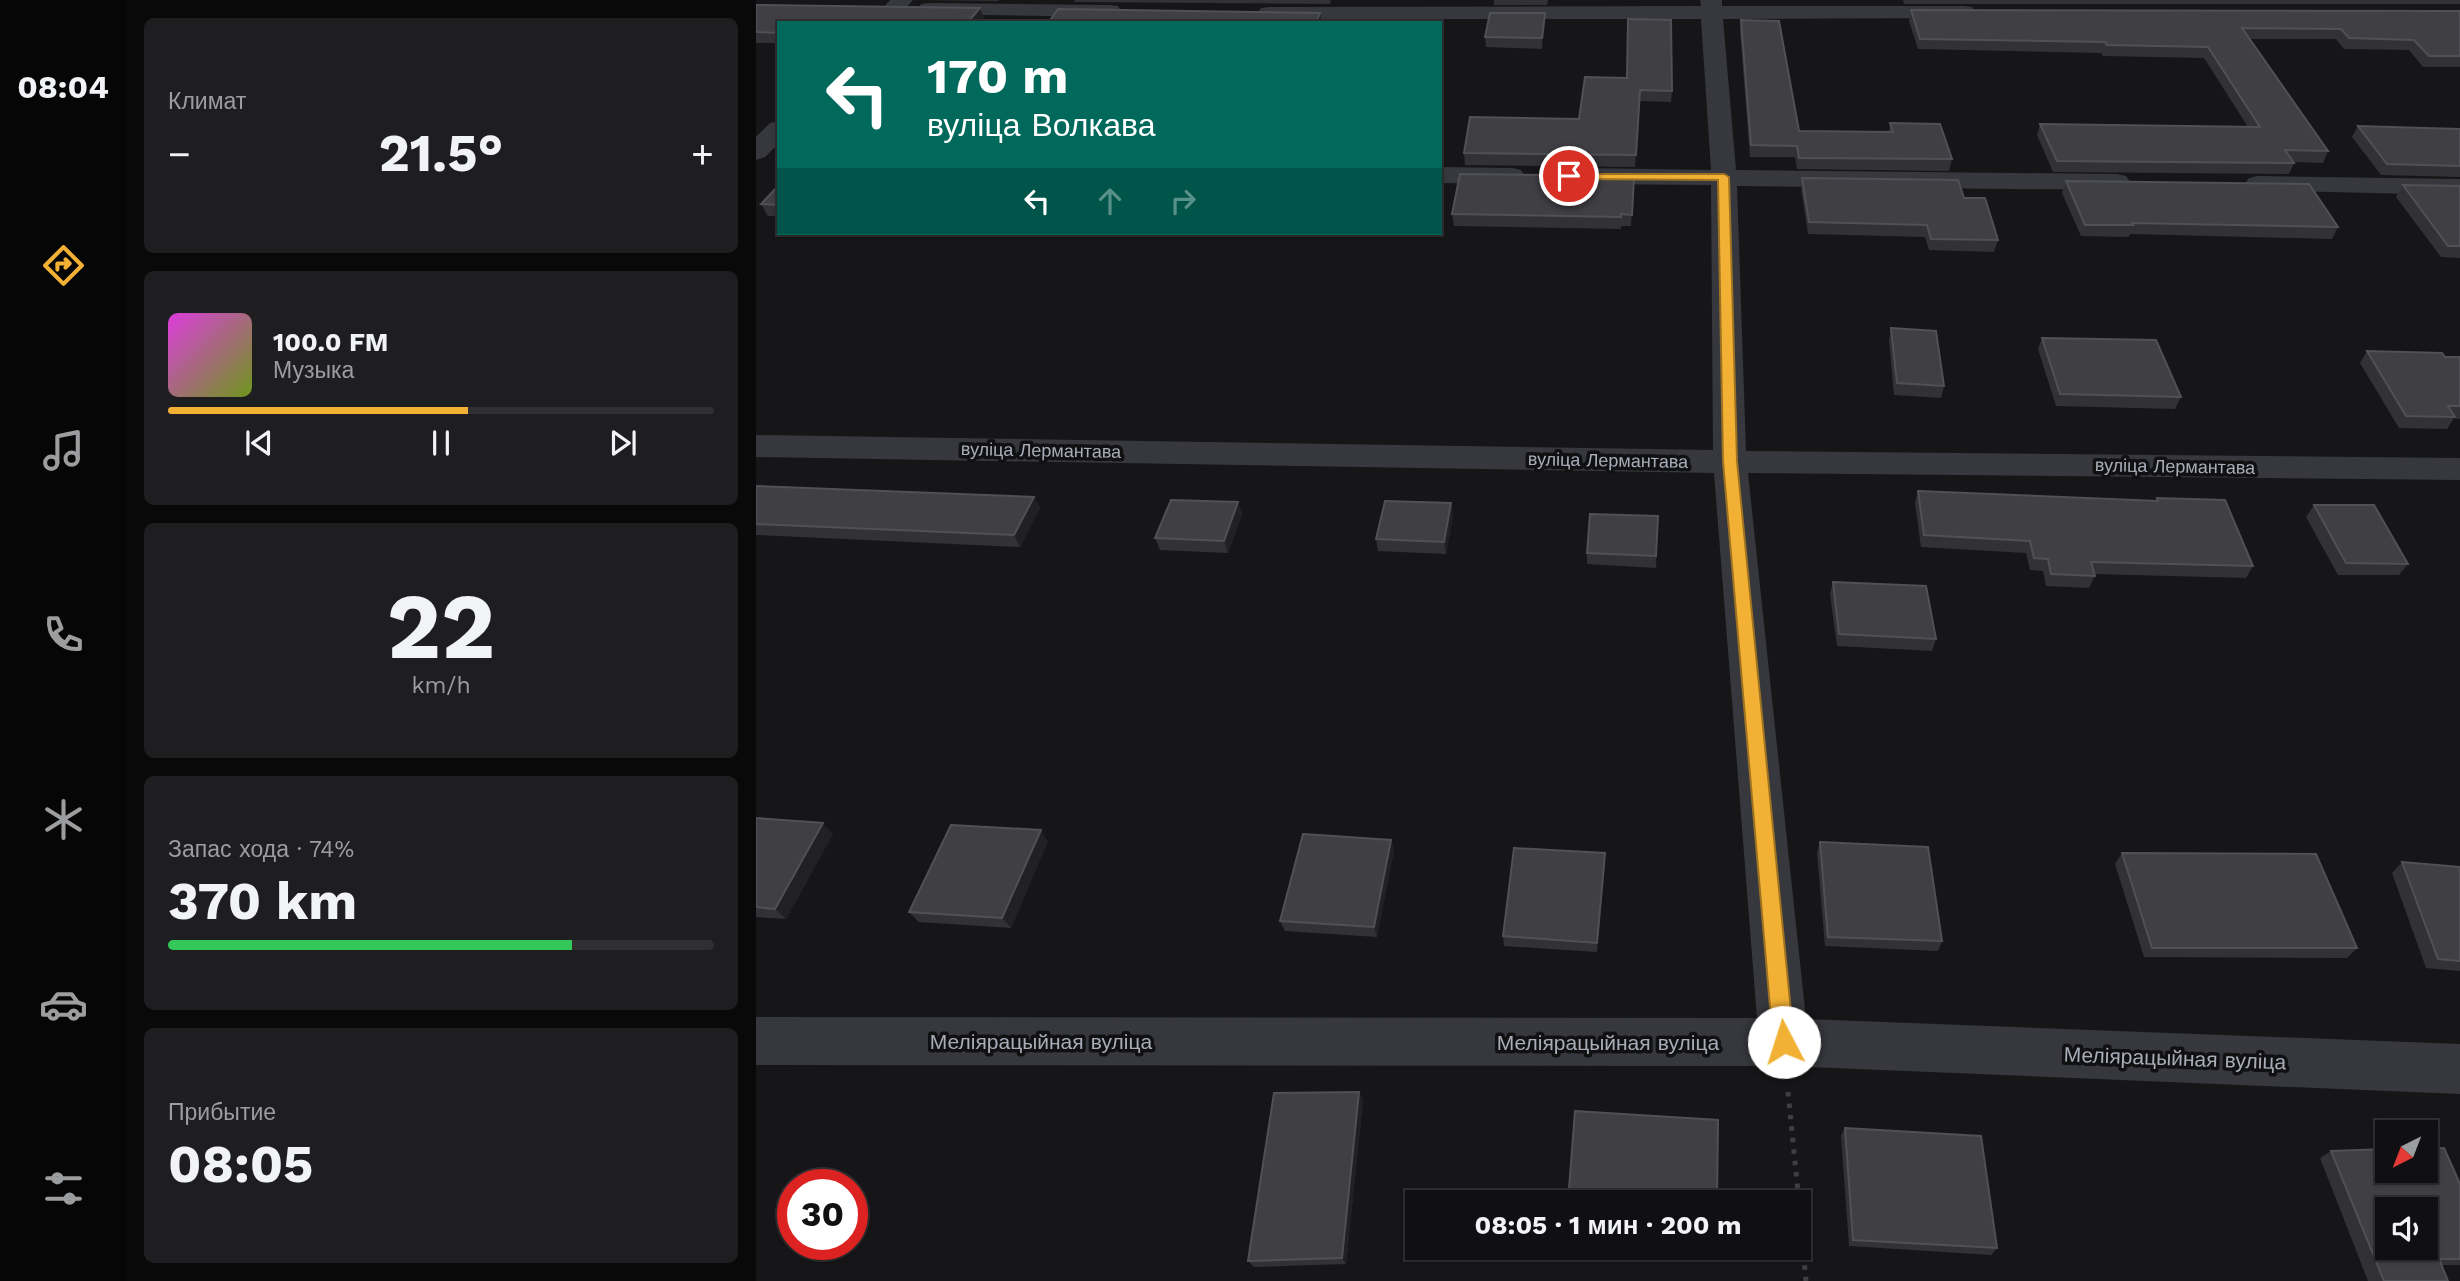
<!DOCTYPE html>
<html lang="ru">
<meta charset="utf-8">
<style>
body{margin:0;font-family:"Work Sans",sans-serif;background:#1e1e20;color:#f1f3f6;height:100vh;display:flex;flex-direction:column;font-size:26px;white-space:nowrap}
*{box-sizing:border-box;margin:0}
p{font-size:23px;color:#9c9d9f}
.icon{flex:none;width:38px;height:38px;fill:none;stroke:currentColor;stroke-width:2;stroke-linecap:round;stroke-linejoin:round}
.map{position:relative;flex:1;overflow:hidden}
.side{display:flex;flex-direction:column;gap:18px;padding:18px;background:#09090a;width:630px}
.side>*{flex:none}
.top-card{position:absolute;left:21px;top:21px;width:665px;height:214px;border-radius:0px;box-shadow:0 2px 5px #0004,0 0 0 2px #303032;background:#00695c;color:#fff;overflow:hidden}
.needle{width:46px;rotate:222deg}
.buttons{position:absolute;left:1619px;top:1120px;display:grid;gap:14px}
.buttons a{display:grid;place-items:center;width:63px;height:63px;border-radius:0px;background:#101012;box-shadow:0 2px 5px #0004,0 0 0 2px #303032;font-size:35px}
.speed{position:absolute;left:21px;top:1169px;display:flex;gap:14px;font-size:35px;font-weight:700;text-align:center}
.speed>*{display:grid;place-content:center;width:91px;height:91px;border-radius:50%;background:#101012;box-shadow:0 2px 5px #0004,0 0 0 2px #303032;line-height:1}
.speed .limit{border:10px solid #d22;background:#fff;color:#111}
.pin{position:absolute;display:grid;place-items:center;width:60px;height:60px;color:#fff;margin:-30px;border:4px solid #fff;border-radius:50%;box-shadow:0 2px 7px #0007}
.me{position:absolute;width:77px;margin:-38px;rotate:355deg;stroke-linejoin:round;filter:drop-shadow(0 0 5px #0008)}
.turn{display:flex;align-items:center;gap:24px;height:147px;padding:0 35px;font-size:32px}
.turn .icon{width:91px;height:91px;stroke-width:2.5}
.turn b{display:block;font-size:49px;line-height:60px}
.lanes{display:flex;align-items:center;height:66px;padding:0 35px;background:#0003;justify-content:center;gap:35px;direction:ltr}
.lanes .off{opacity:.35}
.big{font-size:52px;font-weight:700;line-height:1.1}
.side .tile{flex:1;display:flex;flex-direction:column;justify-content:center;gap:10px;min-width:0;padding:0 24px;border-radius:10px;background:#1e1e20}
.side .dial{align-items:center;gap:0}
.dial b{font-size:91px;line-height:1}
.song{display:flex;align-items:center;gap:21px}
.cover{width:84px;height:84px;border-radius:10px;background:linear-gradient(135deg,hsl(300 70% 55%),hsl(80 70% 35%))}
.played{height:7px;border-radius:4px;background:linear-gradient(90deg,#f2b134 55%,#303032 55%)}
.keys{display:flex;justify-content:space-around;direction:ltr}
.heat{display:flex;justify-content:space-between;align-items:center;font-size:38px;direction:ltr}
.charge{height:10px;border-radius:5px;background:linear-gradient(90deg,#34c759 74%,#303032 0)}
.trip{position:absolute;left:649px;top:1190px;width:406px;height:70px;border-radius:0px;background:#101012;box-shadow:0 2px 5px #0004,0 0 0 2px #303032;font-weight:700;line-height:70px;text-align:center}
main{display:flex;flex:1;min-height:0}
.dock{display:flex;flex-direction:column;width:126px;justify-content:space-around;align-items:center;background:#060607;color:#9c9d9f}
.dock .icon{width:49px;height:49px}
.dock .on{color:#f2b134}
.dock b{font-size:32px;color:#f1f3f6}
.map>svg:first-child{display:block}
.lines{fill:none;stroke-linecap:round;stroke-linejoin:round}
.path{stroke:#3d3f44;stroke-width:5;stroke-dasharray:4.5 7;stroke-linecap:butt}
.minor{fill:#37383d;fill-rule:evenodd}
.wall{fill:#323236}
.shaded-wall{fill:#212124}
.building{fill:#3f3f44;stroke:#4f5156;stroke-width:2;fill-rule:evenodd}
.route{fill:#f2b134;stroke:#9d7322;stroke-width:2}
.labels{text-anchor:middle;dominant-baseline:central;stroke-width:7;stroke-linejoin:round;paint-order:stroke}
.street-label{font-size:18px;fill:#a8adb8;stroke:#111113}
.near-street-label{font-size:21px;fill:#a8adb8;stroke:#111113}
</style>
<main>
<nav class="dock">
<b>08:04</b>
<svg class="icon on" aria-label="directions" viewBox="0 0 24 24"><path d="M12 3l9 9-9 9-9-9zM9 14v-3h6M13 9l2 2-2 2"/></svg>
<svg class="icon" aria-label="music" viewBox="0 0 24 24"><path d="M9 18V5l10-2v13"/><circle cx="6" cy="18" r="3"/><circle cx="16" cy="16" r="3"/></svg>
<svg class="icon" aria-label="phone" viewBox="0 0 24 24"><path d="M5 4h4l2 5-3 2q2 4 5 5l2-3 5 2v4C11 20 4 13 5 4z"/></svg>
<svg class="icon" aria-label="climate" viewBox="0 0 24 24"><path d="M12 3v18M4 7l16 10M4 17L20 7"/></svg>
<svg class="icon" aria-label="car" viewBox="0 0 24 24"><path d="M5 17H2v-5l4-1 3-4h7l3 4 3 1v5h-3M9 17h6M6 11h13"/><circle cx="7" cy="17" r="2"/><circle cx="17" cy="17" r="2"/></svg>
<svg class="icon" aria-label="filters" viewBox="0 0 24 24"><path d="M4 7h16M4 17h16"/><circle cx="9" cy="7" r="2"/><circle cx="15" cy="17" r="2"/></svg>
</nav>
<section class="side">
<div class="tile"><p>Климат</p>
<div class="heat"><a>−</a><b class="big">21.5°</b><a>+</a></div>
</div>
<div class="tile">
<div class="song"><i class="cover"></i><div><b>100.0 FM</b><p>Музыка</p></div></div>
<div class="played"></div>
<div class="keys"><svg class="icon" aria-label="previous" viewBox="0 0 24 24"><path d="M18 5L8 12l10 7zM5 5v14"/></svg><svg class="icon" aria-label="pause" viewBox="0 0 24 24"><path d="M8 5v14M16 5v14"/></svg><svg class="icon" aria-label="next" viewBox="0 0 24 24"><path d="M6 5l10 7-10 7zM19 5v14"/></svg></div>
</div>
<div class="tile dial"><b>22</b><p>km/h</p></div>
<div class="tile"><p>Запас хода · 74%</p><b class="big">370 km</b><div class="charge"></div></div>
<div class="tile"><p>Прибытие</p><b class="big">08:05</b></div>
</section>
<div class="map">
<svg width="1704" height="1281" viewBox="0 0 1704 1281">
<rect width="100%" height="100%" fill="#161618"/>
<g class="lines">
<!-- path -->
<path class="path" d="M 1032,1092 L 1043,1202
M 1043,1208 L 1050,1281"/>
<!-- minor -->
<path class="minor" d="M 134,0 L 157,0 L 137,23 L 114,23 Z
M 944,0 L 966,0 L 966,6 L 1208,6 L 1216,7 L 1219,12 L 1216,17 L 1208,18 L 967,19 L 980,170 L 1361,174 L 1370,176 L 1374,182 L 1370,188 L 1361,190 L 981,186 L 990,451 L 1704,458 L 1704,480 L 992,473 L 1050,1019 L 1704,1044 L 1704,1094 L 1028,1066 L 0,1065 L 0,1017 L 1001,1018 L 958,473 L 0,457 L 0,435 L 957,450 L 955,185 L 826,184 L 817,182 L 813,176 L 817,170 L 826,168 L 955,170 L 945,19 L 513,19 L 505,18 L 502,13 L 505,8 L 513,7 L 945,6 Z
M 173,3 L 354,5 L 362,6 L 365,11 L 362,16 L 354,17 L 165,14 L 162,9 L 165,4 Z
M 23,121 L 23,143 L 9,157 L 0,160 L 0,137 L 14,123 Z
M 684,167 L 756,168 L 765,170 L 769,176 L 765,182 L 756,184 L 684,183 Z
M 1502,176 L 1704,179 L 1704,195 L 1493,190 L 1489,184 L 1493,178 Z"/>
</g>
<!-- wall -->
<path class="wall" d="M 158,0 L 243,0 L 242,1 Z
M 318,0 L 575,0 L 574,4 L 319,2 Z
M 738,0 L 792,0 L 791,5 L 738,5 Z
M 1147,0 L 1704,0 L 1704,4 L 1148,4 Z
M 0,5 L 224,8 L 228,19 L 224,23 L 23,23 L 23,43 L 0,43 Z
M 1155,10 L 1704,11 L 1704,67 L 1667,67 L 1653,50 L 1588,49 L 1580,39 L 1494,39 L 1572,151 L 1567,163 L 1537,162 L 1538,163 L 1533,174 L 1297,172 L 1281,135 L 1284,124 L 1492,127 L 1448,58 L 1347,56 L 1345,53 L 1162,49 L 1153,21 Z
M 789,13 L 789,23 L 786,49 L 730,47 L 729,37 Z
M 985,20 L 1043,131 L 1133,132 L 1134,123 L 1196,159 L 1193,171 L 1041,169 L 1039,157 L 994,157 L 984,31 Z
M 829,77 L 916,91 L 915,102 L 884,101 L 879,167 L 709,165 L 708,153 L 823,119 Z
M 1602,126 L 1704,129 L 1704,177 L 1625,175 L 1596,137 Z
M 878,176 L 875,226 L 865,226 L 865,229 L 698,226 L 696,214 Z
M 1046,178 L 1208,198 L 1242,240 L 1238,252 L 1173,250 L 1169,237 L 1052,234 L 1045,189 Z
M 1310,181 L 1582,227 L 1576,239 L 1374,234 L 1373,237 L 1325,236 L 1306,193 Z
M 23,185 L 23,216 L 12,216 L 5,204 Z
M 1647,185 L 1704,186 L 1704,258 L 1685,257 L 1640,197 Z
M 1135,328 L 1188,386 L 1185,398 L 1138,395 L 1133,340 Z
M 1286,338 L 1425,397 L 1419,409 L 1300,406 L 1282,349 Z
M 1611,351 L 1704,357 L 1704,419 L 1698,418 L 1691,429 L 1643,428 L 1604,363 Z
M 0,486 L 278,497 L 284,508 L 264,547 L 0,535 Z
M 1162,491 L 1400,501 L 1401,498 L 1497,566 L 1490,578 L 1338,574 L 1339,576 L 1333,588 L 1290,586 L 1287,571 L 1274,570 L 1270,553 L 1165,547 L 1159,503 Z
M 482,502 L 486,514 L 472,553 L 404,550 L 399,538 Z
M 1558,505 L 1652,564 L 1643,575 L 1582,575 L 1550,517 Z
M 697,515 L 690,554 L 622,551 L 620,539 Z
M 902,516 L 900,568 L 831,564 L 831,553 Z
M 1077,582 L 1180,639 L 1176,651 L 1081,646 L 1074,594 Z
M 0,818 L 77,834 L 30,919 L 0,917 Z
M 635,840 L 638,850 L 621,937 L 529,931 L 524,921 Z
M 292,841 L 255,928 L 163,922 L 153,912 Z
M 1064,842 L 1186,941 L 1182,951 L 1069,946 L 1061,853 Z
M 1366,853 L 1601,948 L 1591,958 L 1388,957 L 1359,864 Z
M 1646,862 L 1704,867 L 1704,971 L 1670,968 L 1636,873 Z
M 849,864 L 841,952 L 748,946 L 747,936 Z
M 603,1092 L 607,1100 L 590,1264 L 498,1267 L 492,1261 Z
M 1089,1128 L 1241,1248 L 1235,1255 L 1093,1246 L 1085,1136 Z
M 1575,1151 L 1704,1184 L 1704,1265 L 1685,1265 L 1692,1281 L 1612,1281 L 1564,1158 Z
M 920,1248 L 960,1248 L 959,1250 Z"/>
<!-- shaded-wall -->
<path class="shaded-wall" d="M 224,8 L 228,19 L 224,23 L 211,23 Z
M 564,13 L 566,23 L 560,23 Z
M 789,13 L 789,23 L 786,49 L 786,38 Z
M 278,497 L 284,508 L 264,547 L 258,535 Z
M 482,502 L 486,514 L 472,553 L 468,541 Z
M 695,503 L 697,515 L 690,554 L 688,542 Z
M 67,823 L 77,834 L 30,919 L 19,909 Z
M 285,830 L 292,841 L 255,928 L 246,918 Z
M 635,840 L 638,850 L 621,937 L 618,927 Z
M 849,853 L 849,864 L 841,952 L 841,943 Z
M 603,1092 L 607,1100 L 590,1264 L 586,1258 Z"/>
<!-- building -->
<path class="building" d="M 0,5 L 224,8 L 211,23 L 23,23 L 23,33 L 0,32 Z
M 302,9 L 564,13 L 560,23 L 292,23 Z
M 1155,10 L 1704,11 L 1704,56 L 1673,56 L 1658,40 L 1593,38 L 1585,29 L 1486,28 L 1572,151 L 1529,150 L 1538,163 L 1301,161 L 1284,124 L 1504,127 L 1452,47 L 1351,45 L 1349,42 L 1164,39 Z
M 734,13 L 789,13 L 786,38 L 729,37 Z
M 872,19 L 915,20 L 916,91 L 884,90 L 880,155 L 708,153 L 714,117 L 823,119 L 829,77 L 871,78 Z
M 985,20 L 1023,21 L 1043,131 L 1137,132 L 1134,123 L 1184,124 L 1196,159 L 1043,158 L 1041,146 L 995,145 Z
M 1602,126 L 1704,129 L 1704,166 L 1631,164 Z
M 704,174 L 878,176 L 876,215 L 865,214 L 865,217 L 696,214 Z
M 1046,178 L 1202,180 L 1208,198 L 1229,198 L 1242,240 L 1175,239 L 1171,225 L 1053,222 Z
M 1310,181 L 1553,184 L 1582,227 L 1376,223 L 1377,225 L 1329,225 Z
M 23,185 L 23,205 L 5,204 Z
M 1647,185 L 1704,186 L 1704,246 L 1692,246 Z
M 1135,328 L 1180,331 L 1188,386 L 1141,383 Z
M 1286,338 L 1400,340 L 1425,397 L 1304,394 Z
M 1611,351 L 1686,353 L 1689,357 L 1704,357 L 1704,406 L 1692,406 L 1699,417 L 1650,416 Z
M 0,486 L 278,497 L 258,535 L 0,524 Z
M 1162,491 L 1402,501 L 1401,498 L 1469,500 L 1497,566 L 1335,562 L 1339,576 L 1295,574 L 1292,559 L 1278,558 L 1274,541 L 1168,535 Z
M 415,500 L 482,502 L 468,541 L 399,538 Z
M 629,501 L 695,503 L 688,542 L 620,539 Z
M 1558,505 L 1618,505 L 1652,564 L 1590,563 Z
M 834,514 L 902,516 L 900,556 L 831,553 Z
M 1077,582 L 1170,586 L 1180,639 L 1083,634 Z
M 0,818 L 67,823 L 19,909 L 0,907 Z
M 195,825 L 285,830 L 246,918 L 153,912 Z
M 547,834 L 635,840 L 618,927 L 524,921 Z
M 1064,842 L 1172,847 L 1186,941 L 1072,937 Z
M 758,848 L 849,853 L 841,943 L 747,936 Z
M 1366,853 L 1560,854 L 1601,948 L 1396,948 Z
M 1646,862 L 1704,867 L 1704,961 L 1682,959 Z
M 603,1092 L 586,1258 L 492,1261 L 518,1093 Z
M 819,1111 L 962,1120 L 961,1202 L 812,1202 Z
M 1089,1128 L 1225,1136 L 1241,1248 L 1097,1240 Z
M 1688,1148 L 1704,1184 L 1704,1259 L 1683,1259 L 1692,1281 L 1628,1281 L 1575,1151 L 1631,1149 L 1631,1171 L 1670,1171 L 1670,1149 ZM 1631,1209 L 1670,1209 L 1670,1248 L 1631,1248 Z"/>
<!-- route -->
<path class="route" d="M 809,174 L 968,174 L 973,177 L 981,461 L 1038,1042 L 1035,1049 L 1028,1052 L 1020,1049 L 1017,1042 L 967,461 L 962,180 L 813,179 L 809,178 Z"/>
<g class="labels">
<!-- street labels -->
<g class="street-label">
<text transform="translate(285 450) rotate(1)">вуліца Лермантава</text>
<text transform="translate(852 460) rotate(1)">вуліца Лермантава</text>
<text transform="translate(1419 466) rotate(1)">вуліца Лермантава</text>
</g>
<!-- near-street labels -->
<g class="near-street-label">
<text x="285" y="1041">Меліярацыйная вуліца</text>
<text x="852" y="1042">Меліярацыйная вуліца</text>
<text transform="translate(1419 1058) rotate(2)">Меліярацыйная вуліца</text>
</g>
</g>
</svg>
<div class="buttons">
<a><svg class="needle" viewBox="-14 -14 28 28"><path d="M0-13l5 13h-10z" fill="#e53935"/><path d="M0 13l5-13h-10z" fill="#9c9d9f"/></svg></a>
<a><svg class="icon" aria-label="sound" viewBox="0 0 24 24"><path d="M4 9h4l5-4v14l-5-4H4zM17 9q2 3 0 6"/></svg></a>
</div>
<div class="speed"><div class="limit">30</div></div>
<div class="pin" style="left:813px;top:176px;background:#d93025"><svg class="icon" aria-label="arrive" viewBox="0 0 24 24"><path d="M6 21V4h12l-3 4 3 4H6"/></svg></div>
<svg class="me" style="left:1028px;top:1042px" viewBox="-20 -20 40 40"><circle r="19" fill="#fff"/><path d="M0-13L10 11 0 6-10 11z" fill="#f2b134"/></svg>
<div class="trip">08:05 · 1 мин · 200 m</div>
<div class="top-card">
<div class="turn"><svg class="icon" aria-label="left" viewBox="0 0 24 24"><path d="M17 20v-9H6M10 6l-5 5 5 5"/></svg><div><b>170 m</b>вуліца Волкава</div></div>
<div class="lanes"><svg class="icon" aria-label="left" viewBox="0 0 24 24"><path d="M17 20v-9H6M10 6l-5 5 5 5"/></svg><svg class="icon off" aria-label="ahead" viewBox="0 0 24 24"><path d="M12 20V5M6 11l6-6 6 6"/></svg><svg class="icon off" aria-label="right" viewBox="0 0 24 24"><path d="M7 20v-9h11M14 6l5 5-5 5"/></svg></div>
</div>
</div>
</main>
